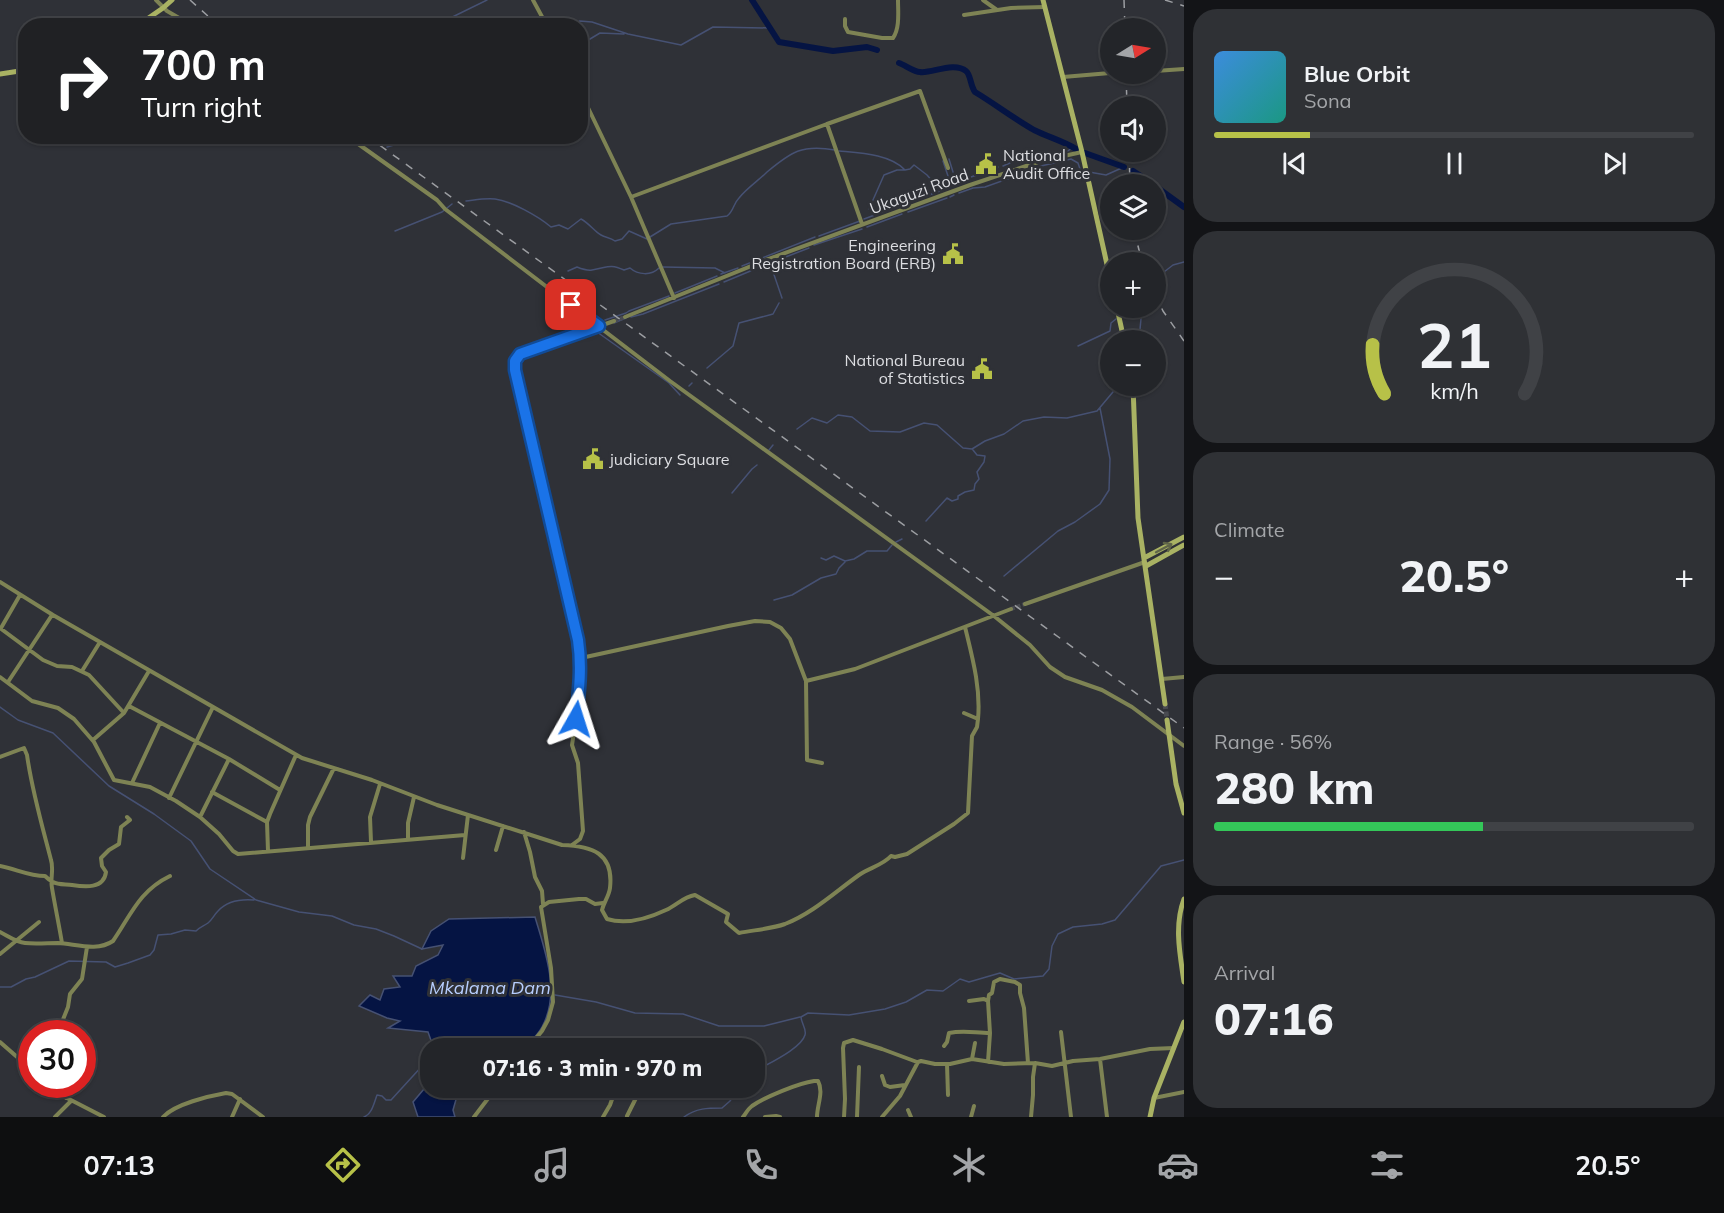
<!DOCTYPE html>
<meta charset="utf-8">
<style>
body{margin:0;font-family:Mulish,sans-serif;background:#2f3135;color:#f1f3f6;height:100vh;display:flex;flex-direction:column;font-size:22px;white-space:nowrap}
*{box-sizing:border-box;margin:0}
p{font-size:20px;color:#a3a5a8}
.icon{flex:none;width:33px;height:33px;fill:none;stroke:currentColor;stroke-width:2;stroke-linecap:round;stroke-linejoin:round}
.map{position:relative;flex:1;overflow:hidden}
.side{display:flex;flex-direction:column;gap:9px;padding:9px;background:#131417;width:540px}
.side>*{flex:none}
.banner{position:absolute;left:18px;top:18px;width:570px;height:126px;border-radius:24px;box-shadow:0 2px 4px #0004,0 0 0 2px #404246;background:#202124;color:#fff;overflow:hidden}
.needle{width:39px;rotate:79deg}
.fabs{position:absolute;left:1100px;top:18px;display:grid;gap:12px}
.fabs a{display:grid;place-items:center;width:66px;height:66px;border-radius:50%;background:#232529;box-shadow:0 2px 4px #0004,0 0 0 2px #404246;font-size:30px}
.speed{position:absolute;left:18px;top:1020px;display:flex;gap:12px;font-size:30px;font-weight:700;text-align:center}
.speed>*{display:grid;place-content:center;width:78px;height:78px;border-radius:50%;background:#232529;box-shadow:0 2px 4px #0004,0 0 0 2px #404246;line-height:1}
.speed .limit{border:9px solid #d22;background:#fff;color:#111}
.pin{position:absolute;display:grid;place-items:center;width:51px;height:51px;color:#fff;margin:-26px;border-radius:12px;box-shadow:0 3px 9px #0006}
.me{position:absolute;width:66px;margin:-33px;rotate:6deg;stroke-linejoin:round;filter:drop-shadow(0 0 4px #0008)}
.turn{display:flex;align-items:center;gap:21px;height:126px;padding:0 24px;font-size:27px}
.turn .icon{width:78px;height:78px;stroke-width:2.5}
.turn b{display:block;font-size:42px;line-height:51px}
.big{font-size:45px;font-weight:800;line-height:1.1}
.side .widget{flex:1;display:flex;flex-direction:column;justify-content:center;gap:9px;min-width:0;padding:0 21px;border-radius:24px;background:#2f3135}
.side .dial{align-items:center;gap:0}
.dial svg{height:156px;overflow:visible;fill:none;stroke:#404246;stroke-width:7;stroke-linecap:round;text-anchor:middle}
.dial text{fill:#f1f3f6;stroke:none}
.song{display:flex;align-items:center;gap:18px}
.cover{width:72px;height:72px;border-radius:9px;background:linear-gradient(135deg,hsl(210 70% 55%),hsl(170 70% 35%))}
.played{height:6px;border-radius:3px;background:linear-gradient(90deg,#b7c148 20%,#404246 20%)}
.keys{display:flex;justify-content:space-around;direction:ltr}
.heat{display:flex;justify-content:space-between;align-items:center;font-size:33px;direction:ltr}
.charge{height:9px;border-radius:4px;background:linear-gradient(90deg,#34c759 56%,#404246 0)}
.trip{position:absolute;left:420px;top:1038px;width:345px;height:60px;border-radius:24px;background:#232529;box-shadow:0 2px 4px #0004,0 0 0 2px #404246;font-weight:800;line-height:60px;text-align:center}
.dock{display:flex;height:96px;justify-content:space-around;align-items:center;background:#0e0f10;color:#a3a5a8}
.dock .icon{width:42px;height:42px}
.dock .current{color:#b7c148}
.dock b{font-size:27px;color:#f1f3f6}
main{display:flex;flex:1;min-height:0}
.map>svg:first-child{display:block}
.water{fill:#051443;stroke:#465173;stroke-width:1.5}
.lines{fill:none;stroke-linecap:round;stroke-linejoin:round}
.stream{stroke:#465173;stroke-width:1.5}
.river{stroke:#051443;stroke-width:6}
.street-tunnel{stroke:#494b51;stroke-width:4;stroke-dasharray:4 2;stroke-linecap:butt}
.secondary-tunnel{stroke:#494b51;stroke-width:5;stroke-dasharray:5 2.5;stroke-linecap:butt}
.street{stroke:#7e8354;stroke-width:4}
.secondary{stroke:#a9b263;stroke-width:5}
.rail{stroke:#9c9ea2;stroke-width:1.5;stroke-dasharray:8 8;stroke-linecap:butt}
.oneway{stroke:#606549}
.route-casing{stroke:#114b97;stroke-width:15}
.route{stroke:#1a73e8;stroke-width:10}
.labels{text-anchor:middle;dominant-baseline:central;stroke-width:6;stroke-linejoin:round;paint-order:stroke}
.poi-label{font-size:16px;fill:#dddee2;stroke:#2f3137;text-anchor:start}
.street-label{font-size:16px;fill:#dddee2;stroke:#2f3137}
.water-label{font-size:18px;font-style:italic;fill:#b7cefe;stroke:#2f3137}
</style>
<main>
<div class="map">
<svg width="1184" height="1117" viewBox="0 0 1184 1117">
<rect width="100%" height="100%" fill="#2f3137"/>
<!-- water -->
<path class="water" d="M 535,917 C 545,951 561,993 542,1027 C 538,1035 530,1042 524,1048 L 461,1048 L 457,1044 L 433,1046 L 428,1032 L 388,1028 L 400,1021 L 387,1018 L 359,1006 L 370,995 L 380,1000 L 384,989 L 400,987 L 393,976 L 412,976 L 416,966 L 438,955 L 443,945 L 422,949 L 431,931 L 449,919 Z
M 440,1088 L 470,1088 L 457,1096 L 453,1110 L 455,1117 L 418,1117 L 413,1102 L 424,1089 Z"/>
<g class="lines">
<!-- stream -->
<path class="stream" d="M 434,26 L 487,0
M 572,26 L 580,21 L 592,22 L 628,34 L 681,45 L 713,27 L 771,28
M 580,45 L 600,33 L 624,34
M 387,147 L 425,136
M 839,151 C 860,153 890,154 905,170 L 910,169 L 914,165 L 927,175 L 939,189 L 952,186
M 1041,153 C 1052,155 1065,155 1073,147
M 949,159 L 953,172
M 943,161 L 951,185
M 1015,162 L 1038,154
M 1003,166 L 1010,163
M 1089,172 L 1106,175 L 1124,167
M 954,175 L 957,182 L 967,179
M 971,177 L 998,167
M 959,193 L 973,188 L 985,187 L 1033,170 L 1041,166 L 1071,159 L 1078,163 L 1081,172 L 1083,173
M 950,197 L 954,195
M 466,201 C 475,200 485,198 495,199 C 511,201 538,216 551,227 L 559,225 L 568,229 L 581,219 C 590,224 594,231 601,235 C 606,238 610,237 615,241 L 622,239 L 629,231 L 647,239
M 869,209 L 884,175 L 897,170 L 905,170
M 908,212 L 947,198
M 864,219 L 948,188
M 867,227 L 902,214
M 395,231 L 442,212 L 452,204
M 819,236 L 860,221
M 650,237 L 671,224 L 727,216 C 734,211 733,204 739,198 C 747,188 758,181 767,172 C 791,152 802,144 835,150
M 814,245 L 862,229
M 742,266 L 815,237
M 663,267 L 715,268 L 725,273
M 568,271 L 577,267 C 582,269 587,271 592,270 C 607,268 609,263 624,270 L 630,268 C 638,275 651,276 659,268
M 721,274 L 738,268
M 1155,279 L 1173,265 L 1184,262
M 724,282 L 765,265
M 675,293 L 717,276
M 782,298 L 770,263 L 809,248
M 1122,316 L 1133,308
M 631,317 L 643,314 L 719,284
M 605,320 L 626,313 L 629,311 L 669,296
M 614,323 L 626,318
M 597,332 L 669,383 L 680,395
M 1139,340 L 1142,308
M 1078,346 L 1110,331 L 1111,323 L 1116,319
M 524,348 L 583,328 L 586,325
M 511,359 L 516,351
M 707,368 L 733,346 L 739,323 L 773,314 L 779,303
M 689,386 L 692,383
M 797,429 L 812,418 L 827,423 L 838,415 L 852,417 L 870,431 L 900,432 L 924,423 L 937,425 L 963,448 L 972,449 L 985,441 L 1004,434 L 1023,421 L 1044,417 L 1067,418 L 1097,411 L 1118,386
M 769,450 L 773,445
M 732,493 L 752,469 L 757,465
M 926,521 L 947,498 L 952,501 L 958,499 L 958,496 L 965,492 L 974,490 L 975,484 L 979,479 L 977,472 L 984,462 L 985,456 L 977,455 L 973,450
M 896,542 L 902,539
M 821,558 L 826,560 L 834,556 L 845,561 L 854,559 L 867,551 L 887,551 L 892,545
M 1004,576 L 1058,531 L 1075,522 L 1100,504 L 1109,490 L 1110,459 L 1100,408
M 774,600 L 792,595 L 821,578 L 836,574 L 839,568 L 845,562
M 0,707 L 18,720 L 53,733 L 109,786 L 154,814 L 191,841 L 210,869 L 256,900 L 299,912 L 332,916 L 354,925 L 376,929 L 394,936 L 422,949
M 0,987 L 11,987 L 26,979 L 35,977 L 69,961 L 106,962 L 115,967 L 128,963 L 150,955 L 154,950 L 158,935 L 171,934 L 185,930 L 196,931 C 200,927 204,926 208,923 C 212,920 214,915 218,911 C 227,901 241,899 254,900
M 555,995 L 596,1002 L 635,1013 L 683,1014 L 719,1026 L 764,1026 L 800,1017
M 453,1044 L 453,1048
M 754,1072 C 767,1064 801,1049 805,1035 C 807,1029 801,1023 801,1017 L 808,1013 L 849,1015 L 885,1009 L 906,1002 L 927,990 L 943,991 L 960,979 L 969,982 L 1000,973 L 1014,979 L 1043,976 L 1049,969 L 1052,946 L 1058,934 L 1073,927 L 1102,924 L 1115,920 L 1161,866 L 1184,860
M 364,1117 C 372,1114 374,1103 377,1095 L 382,1096 L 386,1100 L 391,1100 L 423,1065 L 430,1061
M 684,1117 C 696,1108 708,1108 722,1108 L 730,1101 L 738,1088"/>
<!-- river -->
<path class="river" d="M 752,0 L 779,42 L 833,51 L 867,47 L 877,50
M 899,63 C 905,65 914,72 920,72 C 931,74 954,61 966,71 C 971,75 970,85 975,92 C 995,104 1013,118 1034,130 C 1048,137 1063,141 1076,149
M 1085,153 L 1124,167
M 1133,171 L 1153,184
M 1155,186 L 1184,207"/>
<!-- street-tunnel -->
<path class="street-tunnel" d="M 614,321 L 625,317
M 1011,609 L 1025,604"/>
<!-- secondary-tunnel -->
<path class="secondary-tunnel" d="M 1165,704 L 1167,720"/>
<!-- street -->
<path class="street" d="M 156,0 L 167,11 L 193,26
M 533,0 L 547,26
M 983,0 L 997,10
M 964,15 L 1011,8 L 1045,7
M 845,19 L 845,26 L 848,32 L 882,38 L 893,38 C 900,28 898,12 898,0
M 1155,71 L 1184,69
M 1063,77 L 1110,73
M 580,91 L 631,197 L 674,298
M 827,124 L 920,91 L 948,168
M 347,136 L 437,200 L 445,209 L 670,381 L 994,616 L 1030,645 L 1050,667 L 1065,677 L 1102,690 L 1132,707 L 1184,746
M 631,197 L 827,124 L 862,224
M 625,317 L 766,260 L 970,185 L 1041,161 L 1082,152
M 0,582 L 53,615 L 302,758 L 372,780 L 437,805 L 562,845 C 592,846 614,853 610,888 C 609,896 604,902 602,910 L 607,919 C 626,925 649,918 666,910 C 677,905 683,897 695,895 L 728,914 L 726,922 L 739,933 C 754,930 771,929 785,924 C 813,913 835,892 859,875 C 869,868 883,865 891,856 L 895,857 L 907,854 L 954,824 L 968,813 L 972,736 L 977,727 L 978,719
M 1025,604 L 1145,562
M 0,628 L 43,660 L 57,666 L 72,667 L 89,675 L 124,713
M 1,628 L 20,595
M 581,658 L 728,626 L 755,621 L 770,622 L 781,628 L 790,639 L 806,681
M 82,671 L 100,642
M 0,677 L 32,701 L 58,708 L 74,719 L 94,742 L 114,780 L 150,787 L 176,801 L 200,817 L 219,834 L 233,851 L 238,854 L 465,835
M 1162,679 L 1184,677
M 8,682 L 52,615
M 129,706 L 229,759 L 280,790
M 964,713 L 978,719 C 981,688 972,656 965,627
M 93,740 L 124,713 L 149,671
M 0,757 L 24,748 L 27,755 C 32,791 42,825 51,860 C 54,869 50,879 52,888 C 55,906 59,925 62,943
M 822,763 L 807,760 L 806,681 L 855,669 L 1011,609
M 132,783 L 160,723
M 212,792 L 267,822
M 169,798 L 213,707
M 200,817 L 229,759
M 524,832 L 530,852 L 535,877 L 542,891 L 543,904
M 408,839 L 408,823 L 414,797
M 371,842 L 370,817 L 380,784
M 572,845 L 580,839 L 583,831 L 578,763 L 572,745 L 576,719 L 580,682 L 581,658 L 578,640 L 515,370 L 515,361 L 520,354 L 614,321
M 308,847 L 308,825 L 310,817 L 334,768
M 496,850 L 503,826
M 268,851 L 267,822 L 270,814 L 296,755
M 463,858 L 468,815
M 0,866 C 16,869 29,876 45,876 C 47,878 51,881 53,882 C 58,885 66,884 72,885 C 85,887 104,889 106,872 L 102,866 L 101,858 L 109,850 L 119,844 L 121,827 L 130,820 L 127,817
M 0,932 C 8,936 16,942 25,943 C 35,944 48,943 58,943 C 76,944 97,952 113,941 C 131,915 139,891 170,876
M 0,954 L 39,922
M 969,1001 L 984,999 L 988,1001 L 990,1033 L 988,1062
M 988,1001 L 989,995 L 992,993 L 994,982 L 1000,979 L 1015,982 L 1020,985 L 1020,993 L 1024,1008 L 1028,1063
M 1061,1032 L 1071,1117
M 62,1034 L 60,1027 L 68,1007 L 70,994 L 82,979 L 87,947
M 0,1042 L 32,1070
M 656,1043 L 658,1048
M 944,1046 L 947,1042 L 949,1033 C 964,1030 975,1033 990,1033
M 528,1048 L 542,1031 L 548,1020 L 553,1002 L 551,968 L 541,907 L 549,902 L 579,899 L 586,899 L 595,904 L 603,903
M 972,1059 L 975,1043
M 1100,1059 L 1107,1117
M 947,1064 L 948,1095
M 882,1076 L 885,1085 L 890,1087 L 905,1085
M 49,1084 L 65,1097 L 104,1117
M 66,1098 L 77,1084
M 1154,1098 L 1184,1092
M 908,1110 L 911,1117
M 627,1116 L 641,1088
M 55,1117 L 71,1101
M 163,1117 C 175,1104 209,1096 226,1093 L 232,1094 L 263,1117
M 232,1117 L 240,1099
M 474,1117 L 496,1088
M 603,1117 L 610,1105 L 616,1088
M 743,1117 C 746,1113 748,1109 752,1106 C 765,1097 799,1083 814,1081 L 818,1081 C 824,1092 817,1105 817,1117
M 765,1117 L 776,1116 L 780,1117
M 844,1117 L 845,1099 L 843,1048 L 844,1043 L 853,1040 L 882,1049 L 917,1062
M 857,1117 L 859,1067
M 882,1117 L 900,1096 L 918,1062 L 921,1061 L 935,1064 L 950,1064 L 972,1059 L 1004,1064 L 1035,1063 L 1052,1066 L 1073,1061 L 1100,1059 L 1150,1049 L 1174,1048
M 971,1117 L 974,1106
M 1031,1117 L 1033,1095 L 1033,1077 L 1035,1063"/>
<!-- secondary -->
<path class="secondary" d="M 1043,0 L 1082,152 L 1110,278
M 137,26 L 163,8 L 172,0
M 0,74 L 26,70
M 1117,308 L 1124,340
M 1133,386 L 1138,518 L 1165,704
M 1144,558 L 1184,537
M 1146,566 L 1184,545
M 1167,720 L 1176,784 L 1184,813
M 1184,899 C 1174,926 1180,954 1184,982
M 1150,1117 L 1154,1098 L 1184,1022"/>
<!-- rail -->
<path class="rail" d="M 190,0 L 219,26
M 1124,0 L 1125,28
M 1165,0 L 1184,6
M 1126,74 L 1127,106
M 367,136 L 1184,728
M 1129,152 L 1130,184
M 1134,230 L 1142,262
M 1155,294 L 1163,311 L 1184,341"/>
</g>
<!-- one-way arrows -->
<defs><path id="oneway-shaft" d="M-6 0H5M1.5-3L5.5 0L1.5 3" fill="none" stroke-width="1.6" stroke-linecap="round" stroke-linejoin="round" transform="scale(1.5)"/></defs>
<use class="oneway" href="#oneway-shaft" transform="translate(1164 548) rotate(-28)"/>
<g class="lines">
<defs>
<path id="route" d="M 571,305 L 599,326 L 520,354 L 515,361 L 515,370 L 578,640 C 582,667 579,692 576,719"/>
</defs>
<!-- route casing -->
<use href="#route" class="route-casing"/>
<!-- route -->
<use href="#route" class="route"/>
</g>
<!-- icons -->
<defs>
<symbol id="civic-bare" viewBox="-9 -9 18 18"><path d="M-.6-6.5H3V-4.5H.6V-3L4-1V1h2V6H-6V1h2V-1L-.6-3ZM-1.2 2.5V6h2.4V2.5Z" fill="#b7c148" stroke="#2f3137" stroke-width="2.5" paint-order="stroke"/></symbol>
</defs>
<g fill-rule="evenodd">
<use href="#civic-bare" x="971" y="149" width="30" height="30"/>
<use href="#civic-bare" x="938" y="239" width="30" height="30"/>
<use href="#civic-bare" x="967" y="354" width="30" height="30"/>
<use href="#civic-bare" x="578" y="444" width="30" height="30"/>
</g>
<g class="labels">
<!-- poi labels -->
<g class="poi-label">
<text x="1003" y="155">National<tspan x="1003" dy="18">Audit Office</tspan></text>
<text x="936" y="245" text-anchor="end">Engineering<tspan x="936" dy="18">Registration Board (ERB)</tspan></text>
<text x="965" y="360" text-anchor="end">National Bureau<tspan x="965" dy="18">of Statistics</tspan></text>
<text x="610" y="459">judiciary Square</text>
</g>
<!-- street labels -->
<g class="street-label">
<text transform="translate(919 191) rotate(-20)">Ukaguzi Road</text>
</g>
<!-- water labels -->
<g class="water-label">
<text x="490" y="987">Mkalama Dam</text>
</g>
</g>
</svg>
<div class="fabs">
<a><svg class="needle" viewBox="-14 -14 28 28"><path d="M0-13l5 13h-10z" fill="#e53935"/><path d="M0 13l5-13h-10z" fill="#a3a5a8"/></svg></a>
<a><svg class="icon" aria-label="sound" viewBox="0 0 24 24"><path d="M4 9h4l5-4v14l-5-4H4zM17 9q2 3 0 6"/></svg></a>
<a><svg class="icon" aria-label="layers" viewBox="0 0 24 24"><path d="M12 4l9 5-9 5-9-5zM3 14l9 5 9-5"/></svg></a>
<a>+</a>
<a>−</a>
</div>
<div class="speed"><div class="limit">30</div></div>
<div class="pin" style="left:571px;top:305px;background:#d93025"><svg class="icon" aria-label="arrive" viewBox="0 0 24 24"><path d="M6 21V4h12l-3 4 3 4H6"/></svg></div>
<svg class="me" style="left:576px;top:719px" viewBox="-20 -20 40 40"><path d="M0-17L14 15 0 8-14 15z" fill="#1a73e8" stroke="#fff" stroke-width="4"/></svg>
<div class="trip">07:16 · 3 min · 970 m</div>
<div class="banner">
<div class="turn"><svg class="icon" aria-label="right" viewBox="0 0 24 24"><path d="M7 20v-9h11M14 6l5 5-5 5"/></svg><div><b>700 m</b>Turn right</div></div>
</div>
</div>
<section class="side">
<div class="widget">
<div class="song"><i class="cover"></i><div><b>Blue Orbit</b><p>Sona</p></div></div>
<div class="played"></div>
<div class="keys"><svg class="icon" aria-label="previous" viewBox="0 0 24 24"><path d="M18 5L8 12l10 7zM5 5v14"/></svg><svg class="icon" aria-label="pause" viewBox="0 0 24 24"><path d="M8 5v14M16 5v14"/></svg><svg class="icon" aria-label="next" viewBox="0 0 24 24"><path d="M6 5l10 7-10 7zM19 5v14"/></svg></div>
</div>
<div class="widget dial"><svg viewBox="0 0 100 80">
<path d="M14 69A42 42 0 1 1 86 69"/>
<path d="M14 69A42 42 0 0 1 8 44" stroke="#b7c148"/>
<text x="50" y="56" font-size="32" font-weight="700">21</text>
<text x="50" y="72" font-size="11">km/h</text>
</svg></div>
<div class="widget"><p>Climate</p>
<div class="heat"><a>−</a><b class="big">20.5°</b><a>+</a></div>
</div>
<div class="widget"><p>Range · 56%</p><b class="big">280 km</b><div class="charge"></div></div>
<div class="widget"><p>Arrival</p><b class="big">07:16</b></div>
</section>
</main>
<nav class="dock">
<b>07:13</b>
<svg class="icon current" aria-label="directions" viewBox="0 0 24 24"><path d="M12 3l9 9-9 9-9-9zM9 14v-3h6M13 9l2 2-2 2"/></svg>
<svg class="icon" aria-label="music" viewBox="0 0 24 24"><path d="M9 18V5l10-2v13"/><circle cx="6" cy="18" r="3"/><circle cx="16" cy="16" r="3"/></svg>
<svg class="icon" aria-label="phone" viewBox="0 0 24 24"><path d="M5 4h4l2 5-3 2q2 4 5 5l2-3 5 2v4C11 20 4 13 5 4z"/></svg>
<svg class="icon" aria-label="climate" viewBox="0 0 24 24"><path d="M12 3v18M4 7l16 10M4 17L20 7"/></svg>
<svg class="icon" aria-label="car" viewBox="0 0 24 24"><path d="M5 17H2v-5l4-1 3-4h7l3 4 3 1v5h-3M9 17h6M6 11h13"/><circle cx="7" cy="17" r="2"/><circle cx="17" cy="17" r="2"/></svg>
<svg class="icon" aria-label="filters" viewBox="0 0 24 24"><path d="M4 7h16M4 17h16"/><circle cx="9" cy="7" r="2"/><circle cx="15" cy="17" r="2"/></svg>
<b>20.5°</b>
</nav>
